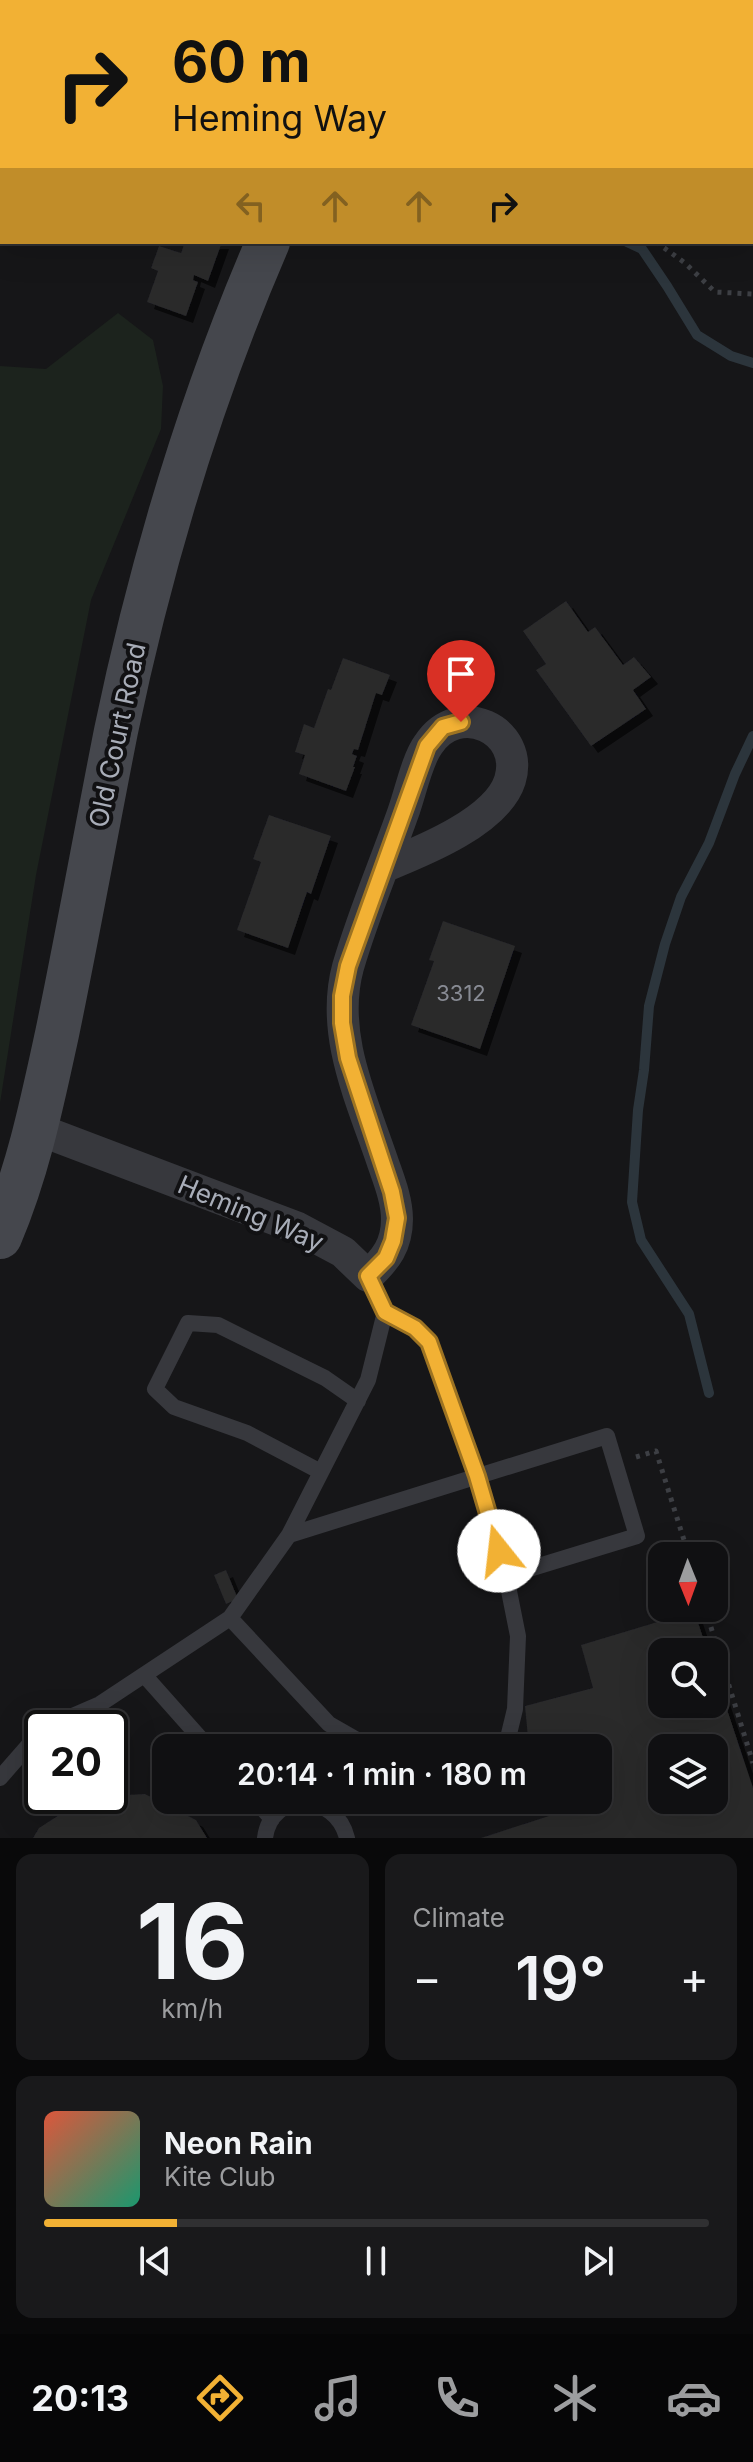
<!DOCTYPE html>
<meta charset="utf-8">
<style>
body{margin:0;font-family:Inter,sans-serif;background:#19191b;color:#f1f3f6;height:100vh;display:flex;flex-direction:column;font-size:30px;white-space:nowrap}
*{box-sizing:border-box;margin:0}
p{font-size:26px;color:#9c9d9f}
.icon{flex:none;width:44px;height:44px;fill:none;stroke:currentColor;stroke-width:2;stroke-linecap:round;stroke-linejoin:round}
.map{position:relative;height:1838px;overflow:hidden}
.side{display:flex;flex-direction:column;gap:16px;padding:16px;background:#09090a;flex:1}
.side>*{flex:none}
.hud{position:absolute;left:0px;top:0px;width:754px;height:244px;box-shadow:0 8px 32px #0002,0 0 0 2px #303032;background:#f2b134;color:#111;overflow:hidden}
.needle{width:52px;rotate:179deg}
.buttons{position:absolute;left:648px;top:1542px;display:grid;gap:16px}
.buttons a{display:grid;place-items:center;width:80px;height:80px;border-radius:16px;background:#101012;box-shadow:0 8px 32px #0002,0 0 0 2px #303032;font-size:40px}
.speed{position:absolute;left:24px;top:1710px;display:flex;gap:16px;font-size:40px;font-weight:700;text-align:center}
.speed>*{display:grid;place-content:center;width:104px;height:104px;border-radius:50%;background:#101012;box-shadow:0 8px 32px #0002,0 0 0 2px #303032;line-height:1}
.speed .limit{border:4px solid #111;border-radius:12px;background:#fff;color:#111}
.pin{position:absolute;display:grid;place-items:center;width:68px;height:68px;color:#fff;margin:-82px -34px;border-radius:50% 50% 50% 0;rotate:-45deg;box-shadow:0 0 8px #0007}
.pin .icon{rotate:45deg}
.me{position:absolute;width:88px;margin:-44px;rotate:344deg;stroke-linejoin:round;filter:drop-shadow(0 0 6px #0008)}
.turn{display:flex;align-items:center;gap:28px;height:168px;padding:0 40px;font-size:36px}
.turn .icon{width:104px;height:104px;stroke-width:2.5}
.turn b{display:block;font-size:56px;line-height:68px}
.lanes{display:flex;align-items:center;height:76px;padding:0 40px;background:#0003;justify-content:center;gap:40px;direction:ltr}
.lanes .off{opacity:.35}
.big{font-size:60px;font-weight:600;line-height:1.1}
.side .card{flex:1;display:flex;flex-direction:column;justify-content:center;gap:12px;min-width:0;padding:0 28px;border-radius:16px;background:#19191b}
.side .dial{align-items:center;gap:0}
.dial b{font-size:104px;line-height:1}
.song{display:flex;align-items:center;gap:24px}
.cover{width:96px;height:96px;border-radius:12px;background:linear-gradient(135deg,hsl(10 70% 55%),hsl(160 70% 35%))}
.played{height:8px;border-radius:4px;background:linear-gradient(90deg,#f2b134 20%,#303032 20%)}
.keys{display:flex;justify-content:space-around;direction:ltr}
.heat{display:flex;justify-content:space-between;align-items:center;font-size:44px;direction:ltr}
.side .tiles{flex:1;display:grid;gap:16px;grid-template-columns:1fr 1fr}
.card:last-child{grid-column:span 2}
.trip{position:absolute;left:152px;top:1734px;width:460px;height:80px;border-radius:16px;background:#101012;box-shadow:0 8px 32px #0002,0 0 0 2px #303032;font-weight:600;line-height:80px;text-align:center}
.dock{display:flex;height:128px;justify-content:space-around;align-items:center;background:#060607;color:#9c9d9f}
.dock .icon{width:56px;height:56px}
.dock .current{color:#f2b134}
.dock b{font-size:36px;color:#f1f3f6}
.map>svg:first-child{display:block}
.green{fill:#1c231d}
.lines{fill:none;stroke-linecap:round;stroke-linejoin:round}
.stream{stroke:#2c353c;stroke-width:10}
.building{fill:#29292c;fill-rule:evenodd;filter:url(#shadow)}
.path{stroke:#3d3f44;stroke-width:5;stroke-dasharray:4 6;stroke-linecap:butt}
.lane{stroke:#37383d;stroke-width:16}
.street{stroke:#37383d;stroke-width:32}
.secondary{stroke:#45474d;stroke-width:44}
.route-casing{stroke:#9d7322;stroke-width:20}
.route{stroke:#f2b134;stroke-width:14}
.labels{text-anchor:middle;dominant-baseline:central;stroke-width:8;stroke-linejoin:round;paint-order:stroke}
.number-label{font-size:22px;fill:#888b94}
.street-label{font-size:26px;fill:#a8adb8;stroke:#111113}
</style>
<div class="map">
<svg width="753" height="1838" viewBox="0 0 753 1838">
<defs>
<filter id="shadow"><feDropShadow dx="7" dy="7" stdDeviation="0" flood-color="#0009"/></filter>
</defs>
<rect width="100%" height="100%" fill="#161618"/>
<!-- green -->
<path class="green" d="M 143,0 L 360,0 L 358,2 L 147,2 Z
M 118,313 L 153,340 L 163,386 L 161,429 L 91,600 L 36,875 L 0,1103 L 0,366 L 46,369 Z"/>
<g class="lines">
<!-- stream -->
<path class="stream" d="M 213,0 L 217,2
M 752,37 L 753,36
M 627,242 L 642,249 L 667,286 L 697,335 L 731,356 L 753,363
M 709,1393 L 689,1314 L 641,1240 L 632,1202 L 638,1110 L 644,1070 L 649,1006 L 665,944 L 681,897 L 709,843 L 735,774 L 753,736"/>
</g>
<!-- building -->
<path class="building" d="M 185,242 L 222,242 L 208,281 L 194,275 L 193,280 L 198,282 L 186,316 L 147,302 L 158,271 L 151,268 L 159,246 L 181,253 Z
M 566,601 L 588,632 L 595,627 L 623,665 L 634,657 L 651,677 L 633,690 L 646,709 L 591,746 L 536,670 L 546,664 L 523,631 Z
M 343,658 L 390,675 L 382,695 L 376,693 L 358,750 L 354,749 L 352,754 L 357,756 L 353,767 L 355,767 L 346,791 L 299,774 L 305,755 L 295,752 L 304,724 L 314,728 L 328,689 L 331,690 Z
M 269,815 L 331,836 L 311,894 L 307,892 L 288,948 L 237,930 L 261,862 L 253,859 Z
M 443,921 L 515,946 L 480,1049 L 411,1025 L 434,961 L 429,960 Z
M 226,1570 L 238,1599 L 226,1604 L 214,1575 Z
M 694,1611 L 708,1652 L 662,1652 L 662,1704 L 714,1704 L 715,1673 L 753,1788 L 753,1838 L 481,1838 L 549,1816 L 544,1800 L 598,1800 L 598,1748 L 529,1748 L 525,1706 L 593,1688 L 581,1645 ZM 662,1748 L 714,1748 L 714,1800 L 662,1800 Z
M 145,1794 L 196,1820 L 207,1838 L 33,1838 L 39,1828 L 87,1797 Z"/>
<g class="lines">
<!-- path -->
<path class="path" d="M 656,242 L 685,263 L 715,292 L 753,294
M 636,1457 L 656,1451 L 689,1556
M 705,1608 L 753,1763"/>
<!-- lane -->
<path class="lane" d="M 385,1312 L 415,1328 L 429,1342 L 477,1476 L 506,1576 L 518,1636 L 515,1709 L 508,1738 L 494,1748
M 321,1472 L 247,1433 L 174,1407 L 155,1389 L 188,1323 L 218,1325 L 325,1378 L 358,1401
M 289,1535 L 607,1436 L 637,1536 L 506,1576
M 230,1618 L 329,1724 L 371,1748
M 145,1676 L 209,1748
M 51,1728 L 63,1720 L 100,1704 L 230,1618 L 289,1535 L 368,1380 L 385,1312 L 368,1276
M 0,1778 L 34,1739 L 42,1734
M 255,1800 L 272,1819
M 265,1838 C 271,1790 336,1792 347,1838"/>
<!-- street -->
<path class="street" d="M 82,0 L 87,2
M 37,1129 L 298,1228 L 343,1252 L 368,1276 C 386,1259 397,1245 397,1219 C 397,1199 388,1178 382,1160 C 361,1098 330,1033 348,967 C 363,915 385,864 403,813 C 410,794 417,760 428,745 C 458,698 525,730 510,780 C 497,822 420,852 383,867"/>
<!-- secondary -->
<path class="secondary" d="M 391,2 L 393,0
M 0,1237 C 28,1171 42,1103 57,1034 C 78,933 96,832 116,731 C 151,563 200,399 268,242"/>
</g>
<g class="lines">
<defs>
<path id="route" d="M 461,722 L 443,727 L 427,746 L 348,966 L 342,996 L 342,1023 L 348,1058 L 392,1192 L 397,1218 L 393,1241 L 386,1258 L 368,1276 L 385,1312 L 415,1328 L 429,1342 L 477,1476 L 499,1551"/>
</defs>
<!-- route casing -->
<use href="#route" class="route-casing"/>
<!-- route -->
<use href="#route" class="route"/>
</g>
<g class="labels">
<!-- number labels -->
<g class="number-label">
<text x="461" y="993">3312</text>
</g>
<!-- street labels -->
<g class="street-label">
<text transform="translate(117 735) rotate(-78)">Old Court Road</text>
<text transform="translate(251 1213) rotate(23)">Heming Way</text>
</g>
</g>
</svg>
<div class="buttons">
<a><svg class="needle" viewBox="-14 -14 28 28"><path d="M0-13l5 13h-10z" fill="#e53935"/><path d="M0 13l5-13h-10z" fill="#9c9d9f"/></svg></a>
<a><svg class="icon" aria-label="search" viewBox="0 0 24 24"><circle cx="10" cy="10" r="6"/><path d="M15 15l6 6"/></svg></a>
<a><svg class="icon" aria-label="layers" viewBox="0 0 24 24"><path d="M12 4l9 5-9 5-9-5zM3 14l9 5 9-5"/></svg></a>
</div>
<div class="speed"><div class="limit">20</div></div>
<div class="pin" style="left:461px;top:722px;background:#d93025"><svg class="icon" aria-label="arrive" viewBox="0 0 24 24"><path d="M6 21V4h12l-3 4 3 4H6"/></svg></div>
<svg class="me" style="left:499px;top:1551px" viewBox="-20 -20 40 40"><circle r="19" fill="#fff"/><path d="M0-13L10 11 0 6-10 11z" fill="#f2b134"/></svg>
<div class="trip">20:14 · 1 min · 180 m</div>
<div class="hud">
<div class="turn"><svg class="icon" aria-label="right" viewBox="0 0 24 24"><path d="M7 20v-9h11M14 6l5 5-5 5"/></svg><div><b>60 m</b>Heming Way</div></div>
<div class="lanes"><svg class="icon off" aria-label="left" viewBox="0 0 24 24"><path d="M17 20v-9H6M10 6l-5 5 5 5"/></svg><svg class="icon off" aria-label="ahead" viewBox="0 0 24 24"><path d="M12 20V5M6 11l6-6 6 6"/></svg><svg class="icon off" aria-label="ahead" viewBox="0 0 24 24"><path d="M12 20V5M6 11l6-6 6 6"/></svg><svg class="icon" aria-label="right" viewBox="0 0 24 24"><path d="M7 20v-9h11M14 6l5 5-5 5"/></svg></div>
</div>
</div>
<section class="side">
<div class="tiles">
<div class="card dial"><b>16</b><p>km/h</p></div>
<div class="card"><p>Climate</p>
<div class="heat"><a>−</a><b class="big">19°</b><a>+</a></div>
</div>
<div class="card">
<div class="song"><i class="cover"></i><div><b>Neon Rain</b><p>Kite Club</p></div></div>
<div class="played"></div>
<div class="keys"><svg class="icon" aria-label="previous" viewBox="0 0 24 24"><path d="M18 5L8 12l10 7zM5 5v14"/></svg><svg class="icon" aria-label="pause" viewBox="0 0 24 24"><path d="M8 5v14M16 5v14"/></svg><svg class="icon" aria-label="next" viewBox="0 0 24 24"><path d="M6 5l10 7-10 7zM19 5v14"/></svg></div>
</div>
</div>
</section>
<nav class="dock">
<b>20:13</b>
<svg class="icon current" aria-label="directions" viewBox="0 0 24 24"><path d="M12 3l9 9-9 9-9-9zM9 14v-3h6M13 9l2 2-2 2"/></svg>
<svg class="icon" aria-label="music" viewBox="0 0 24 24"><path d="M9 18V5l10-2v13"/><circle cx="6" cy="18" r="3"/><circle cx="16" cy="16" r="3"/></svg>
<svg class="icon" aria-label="phone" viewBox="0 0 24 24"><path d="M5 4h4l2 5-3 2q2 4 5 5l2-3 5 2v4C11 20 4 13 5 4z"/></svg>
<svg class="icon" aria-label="climate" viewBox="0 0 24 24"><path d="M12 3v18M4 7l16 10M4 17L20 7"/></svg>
<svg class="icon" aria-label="car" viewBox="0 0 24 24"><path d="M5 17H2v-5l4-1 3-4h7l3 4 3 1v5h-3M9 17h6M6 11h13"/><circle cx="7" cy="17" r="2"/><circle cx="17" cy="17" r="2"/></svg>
</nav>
